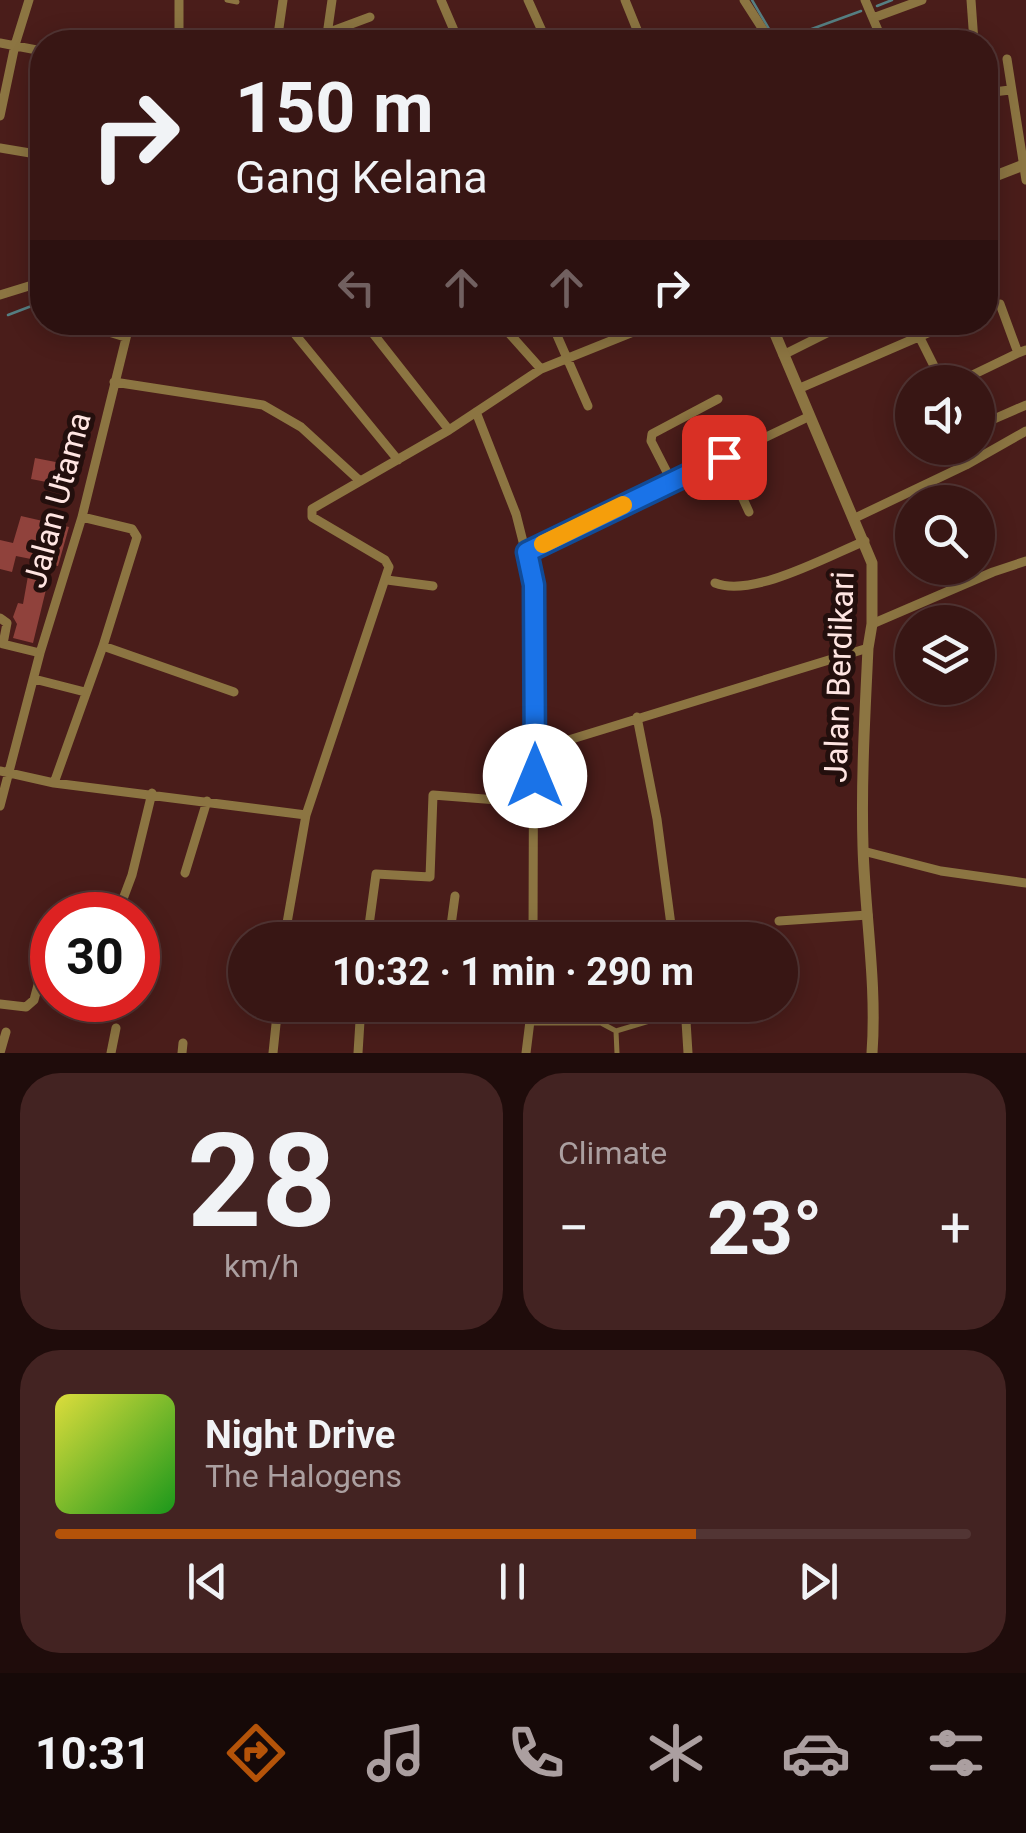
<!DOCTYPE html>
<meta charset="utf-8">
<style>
body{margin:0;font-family:Roboto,sans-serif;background:#432322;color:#f1f3f6;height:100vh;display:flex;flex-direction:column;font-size:38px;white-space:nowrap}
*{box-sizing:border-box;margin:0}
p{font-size:32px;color:#ab9fa0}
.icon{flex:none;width:55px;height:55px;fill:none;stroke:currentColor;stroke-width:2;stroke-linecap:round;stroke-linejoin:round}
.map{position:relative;height:1053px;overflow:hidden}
.panel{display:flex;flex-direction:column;gap:20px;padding:20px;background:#1f0c0b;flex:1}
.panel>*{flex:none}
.top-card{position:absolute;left:30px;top:30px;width:968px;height:305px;border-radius:40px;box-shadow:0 5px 25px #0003,0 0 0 2px #523534;background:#381614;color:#f1f3f6;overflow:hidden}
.tools{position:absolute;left:895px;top:365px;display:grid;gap:20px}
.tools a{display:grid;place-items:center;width:100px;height:100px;border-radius:50%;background:#381614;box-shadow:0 5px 25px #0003,0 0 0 2px #523534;font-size:50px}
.speed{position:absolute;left:30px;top:892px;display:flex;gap:20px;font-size:50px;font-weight:700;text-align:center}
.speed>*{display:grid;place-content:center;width:130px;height:130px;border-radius:50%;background:#381614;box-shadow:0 5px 25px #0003,0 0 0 2px #523534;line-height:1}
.speed .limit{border:15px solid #d22;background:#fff;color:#111}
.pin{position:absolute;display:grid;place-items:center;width:85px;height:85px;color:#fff;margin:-42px;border-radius:20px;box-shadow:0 5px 15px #0006}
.me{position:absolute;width:110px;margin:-55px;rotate:0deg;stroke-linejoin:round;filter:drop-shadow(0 0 8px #0008)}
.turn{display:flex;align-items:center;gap:35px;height:210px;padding:0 40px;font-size:45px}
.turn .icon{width:130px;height:130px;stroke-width:2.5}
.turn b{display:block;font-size:70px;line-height:85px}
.lanes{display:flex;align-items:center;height:95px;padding:0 40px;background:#0003;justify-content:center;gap:50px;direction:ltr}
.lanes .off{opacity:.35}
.big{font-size:75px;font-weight:700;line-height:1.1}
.panel .card{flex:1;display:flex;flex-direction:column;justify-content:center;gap:15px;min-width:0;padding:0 35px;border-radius:40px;background:#432322}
.panel .dial{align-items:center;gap:0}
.dial b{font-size:130px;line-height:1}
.song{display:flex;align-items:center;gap:30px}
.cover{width:120px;height:120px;border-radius:15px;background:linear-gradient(135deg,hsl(60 70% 55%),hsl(120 70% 35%))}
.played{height:10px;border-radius:5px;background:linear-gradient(90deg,#b45309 70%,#523534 70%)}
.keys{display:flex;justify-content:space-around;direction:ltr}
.heat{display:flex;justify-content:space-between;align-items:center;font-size:55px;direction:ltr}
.panel .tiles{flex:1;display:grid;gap:20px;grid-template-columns:1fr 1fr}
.card:last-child{grid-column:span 2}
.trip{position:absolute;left:228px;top:922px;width:570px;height:100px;border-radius:50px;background:#381614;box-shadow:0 5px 25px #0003,0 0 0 2px #523534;font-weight:700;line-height:100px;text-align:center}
.dock{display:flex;height:160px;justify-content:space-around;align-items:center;background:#160908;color:#ab9fa0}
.dock .icon{width:70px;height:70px}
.dock .on{color:#b45309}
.dock b{font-size:45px;color:#f1f3f6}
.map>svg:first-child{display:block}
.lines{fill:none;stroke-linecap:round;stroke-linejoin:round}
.stream{stroke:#567f83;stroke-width:2.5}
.building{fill:#90423c}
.path{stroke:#97726f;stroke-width:2.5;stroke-dasharray:10 5;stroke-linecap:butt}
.service{stroke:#8c7542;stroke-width:5}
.minor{stroke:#8c7542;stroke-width:9}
.tertiary{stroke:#8c7542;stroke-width:11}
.route-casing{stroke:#114b97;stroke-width:25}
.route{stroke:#1a73e8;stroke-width:18}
.slow{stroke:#f59e0b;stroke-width:18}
.labels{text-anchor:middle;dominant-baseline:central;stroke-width:10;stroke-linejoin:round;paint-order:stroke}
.street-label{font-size:32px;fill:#ffe5e2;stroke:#230f0d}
</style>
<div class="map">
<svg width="1026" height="1053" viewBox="0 0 1026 1053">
<rect width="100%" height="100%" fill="#4a1d1a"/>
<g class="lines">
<!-- stream -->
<path class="stream" d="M 752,0 L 776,41
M 877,6 L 892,0
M 776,42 L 861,11
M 8,315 L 42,302"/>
</g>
<!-- building -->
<path class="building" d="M 35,458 L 66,464 L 62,485 L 31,479 Z
M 21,516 L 69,527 L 58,566 L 52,565 L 33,643 L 13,638 L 17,624 L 13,617 L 18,603 L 23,604 L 31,559 L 16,556 L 12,572 L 0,569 L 0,540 L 13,543 Z"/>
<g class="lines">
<!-- path -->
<path class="path" d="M 39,274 L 36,257 L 42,232"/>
<!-- service -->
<path class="service" d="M 227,0 L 237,2
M 530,1023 L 601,1023 L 616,1031 L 683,1011
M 616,1031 L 617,1053"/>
<!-- minor -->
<path class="minor" d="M 441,0 L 459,42
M 528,0 L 547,42
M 625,0 L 642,42
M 744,0 L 771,42
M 865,0 L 883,42
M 971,0 L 974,42
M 873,18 L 922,0
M 327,33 L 370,17
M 179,42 L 179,0
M 277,42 L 283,0
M 326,42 L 332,0
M 0,43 L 42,51
M 1007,59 L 1026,180
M 985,93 L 1010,90
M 0,116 L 15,45 L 29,0
M 0,148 L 42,155
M 0,295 L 42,282
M 985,307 L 1000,304 L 1018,353 L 1026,350
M 76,322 L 125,337
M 364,322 L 449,430
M 499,322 L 541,369
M 552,324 L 588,406
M 294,333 L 398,460
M 920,338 L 942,382
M 783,355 L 849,322
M 114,382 L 263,405 L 301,427 L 360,481
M 958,382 L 1018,353
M 798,389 L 953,322
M 476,412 L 516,514 L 534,585 L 533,940
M 978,426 L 1026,405
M 724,457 L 749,512
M 672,482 L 651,441 L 652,434 L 718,399
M 855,518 L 966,465 L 1026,431
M 527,552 L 810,416
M 387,580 L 433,586
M 715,583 C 753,598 828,556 865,541
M 0,618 L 7,623 L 3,644 L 40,653
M 872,624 L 993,572 L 1026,561
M 103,646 L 234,692
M 34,679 L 85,692
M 637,717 L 657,819 L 673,940
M 536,750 L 868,648
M 0,771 L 54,783 L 306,815
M 54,783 L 103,646 L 137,537 L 132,529 L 82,517
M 0,806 L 40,653 L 82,517 L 130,322
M 863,851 L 941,871 L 1026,883
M 185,873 L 207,801
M 117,915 L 132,875 L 152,793
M 779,921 L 868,915
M 284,940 L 306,815 L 389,567 L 385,560 L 312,517 L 312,509 L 449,430 L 541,369 L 658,322
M 367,940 L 376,874 L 430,877 L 433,795 L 535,803
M 449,940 L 455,896
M 0,1004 L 26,1007 L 34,1000 L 49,944
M 493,1005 L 532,1012
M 685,1005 L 688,1053
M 0,1053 L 6,1032
M 111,1053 L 116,1028
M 182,1053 L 183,1043
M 273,1053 L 278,1005
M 358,1053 L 361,1005
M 526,1053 L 532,1005"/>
<!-- tertiary -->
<path class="tertiary" d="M 985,180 L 1026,164
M 770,322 L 872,563 L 872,624 L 868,648 C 865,714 861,780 863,847 C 865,916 877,983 872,1053"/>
</g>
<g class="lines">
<defs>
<path id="route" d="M 535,776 L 534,585 L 527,552 L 724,457"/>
</defs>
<!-- route casing -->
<use href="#route" class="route-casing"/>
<!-- route -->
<use href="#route" class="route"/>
<!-- slow -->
<path class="slow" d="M 543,544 L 623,505"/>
</g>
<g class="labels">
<!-- street labels -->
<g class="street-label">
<text transform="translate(57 500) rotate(-75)">Jalan Utama</text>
<text transform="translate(839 677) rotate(-88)">Jalan Berdikari</text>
</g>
</g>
</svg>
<div class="tools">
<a><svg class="icon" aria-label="sound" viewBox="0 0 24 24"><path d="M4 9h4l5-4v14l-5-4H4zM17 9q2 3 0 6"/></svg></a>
<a><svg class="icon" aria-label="search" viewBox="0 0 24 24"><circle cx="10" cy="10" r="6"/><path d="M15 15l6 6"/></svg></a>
<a><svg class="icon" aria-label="layers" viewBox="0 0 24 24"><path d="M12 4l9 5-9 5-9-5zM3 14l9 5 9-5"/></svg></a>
</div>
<div class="speed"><div class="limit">30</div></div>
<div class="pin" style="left:724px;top:457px;background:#d93025"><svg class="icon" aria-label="arrive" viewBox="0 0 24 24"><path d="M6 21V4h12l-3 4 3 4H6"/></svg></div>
<svg class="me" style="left:535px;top:776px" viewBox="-20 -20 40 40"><circle r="19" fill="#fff"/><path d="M0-13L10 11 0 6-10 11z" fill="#1a73e8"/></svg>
<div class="trip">10:32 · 1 min · 290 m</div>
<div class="top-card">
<div class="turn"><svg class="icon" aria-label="right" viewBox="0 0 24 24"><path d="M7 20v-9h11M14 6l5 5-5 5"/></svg><div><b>150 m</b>Gang Kelana</div></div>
<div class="lanes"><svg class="icon off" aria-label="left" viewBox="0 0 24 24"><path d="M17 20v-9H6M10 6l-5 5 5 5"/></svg><svg class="icon off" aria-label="ahead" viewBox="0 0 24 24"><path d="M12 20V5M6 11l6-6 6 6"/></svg><svg class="icon off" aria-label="ahead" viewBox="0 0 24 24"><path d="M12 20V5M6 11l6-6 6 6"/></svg><svg class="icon" aria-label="right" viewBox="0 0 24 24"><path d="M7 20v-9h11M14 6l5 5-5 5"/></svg></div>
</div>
</div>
<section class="panel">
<div class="tiles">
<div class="card dial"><b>28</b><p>km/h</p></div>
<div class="card"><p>Climate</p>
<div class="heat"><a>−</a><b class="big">23°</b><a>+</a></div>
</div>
<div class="card">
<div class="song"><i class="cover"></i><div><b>Night Drive</b><p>The Halogens</p></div></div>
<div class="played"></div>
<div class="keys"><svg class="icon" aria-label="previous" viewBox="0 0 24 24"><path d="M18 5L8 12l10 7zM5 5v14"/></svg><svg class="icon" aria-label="pause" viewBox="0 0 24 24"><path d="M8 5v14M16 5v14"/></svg><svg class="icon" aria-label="next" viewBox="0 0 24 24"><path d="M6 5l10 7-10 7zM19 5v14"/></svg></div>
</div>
</div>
</section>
<nav class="dock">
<b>10:31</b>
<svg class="icon on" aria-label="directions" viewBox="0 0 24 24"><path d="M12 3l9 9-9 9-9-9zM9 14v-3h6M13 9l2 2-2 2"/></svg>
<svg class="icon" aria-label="music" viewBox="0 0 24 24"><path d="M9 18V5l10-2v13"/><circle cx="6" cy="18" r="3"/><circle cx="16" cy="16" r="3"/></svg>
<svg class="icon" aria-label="phone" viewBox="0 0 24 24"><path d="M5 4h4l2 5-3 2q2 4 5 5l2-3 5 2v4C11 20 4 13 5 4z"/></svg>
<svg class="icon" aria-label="climate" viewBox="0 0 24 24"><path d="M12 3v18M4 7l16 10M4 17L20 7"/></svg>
<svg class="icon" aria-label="car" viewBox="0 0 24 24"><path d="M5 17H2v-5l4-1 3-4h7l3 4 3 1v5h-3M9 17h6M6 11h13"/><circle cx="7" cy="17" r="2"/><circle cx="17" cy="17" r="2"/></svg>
<svg class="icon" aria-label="filters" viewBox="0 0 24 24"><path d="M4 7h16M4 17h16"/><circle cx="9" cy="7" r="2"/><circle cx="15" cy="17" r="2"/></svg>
</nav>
